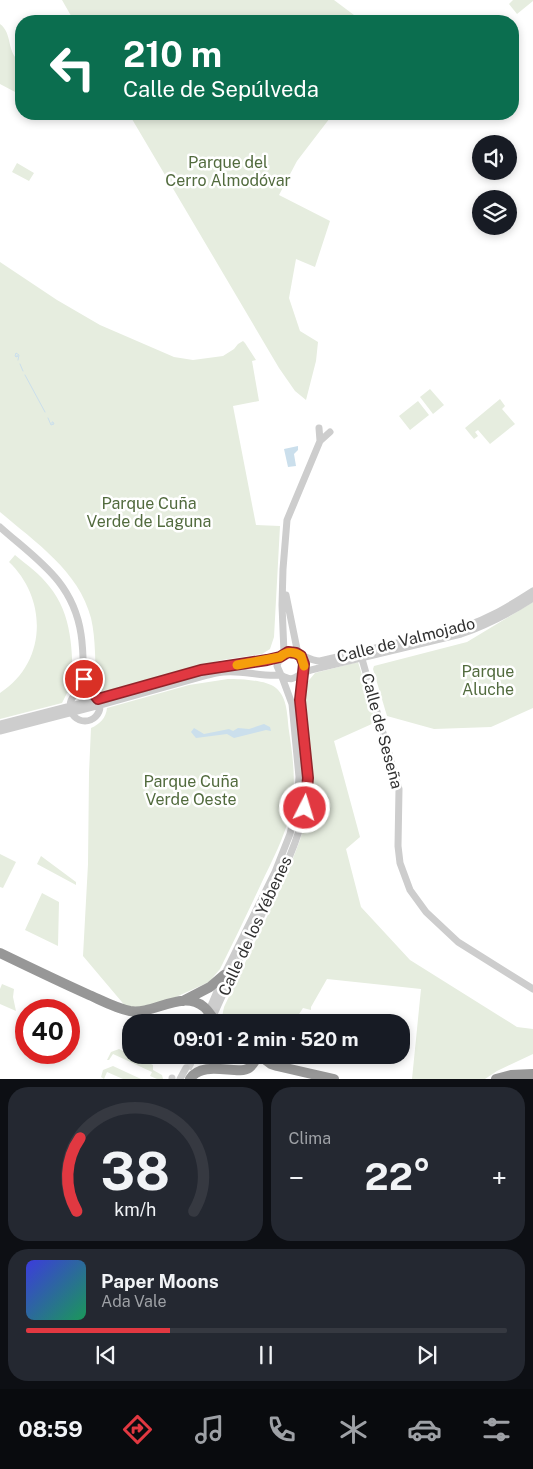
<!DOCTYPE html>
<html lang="es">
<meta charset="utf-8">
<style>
body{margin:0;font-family:"Public Sans",sans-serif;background:#242831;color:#f1f3f6;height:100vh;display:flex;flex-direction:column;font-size:19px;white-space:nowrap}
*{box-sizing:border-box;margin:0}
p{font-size:16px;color:#9ea1a6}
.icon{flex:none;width:28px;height:28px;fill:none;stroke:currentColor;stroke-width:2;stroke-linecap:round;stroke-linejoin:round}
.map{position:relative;height:1079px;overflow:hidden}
.sheet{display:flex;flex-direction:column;gap:8px;padding:8px;background:#0d0f14;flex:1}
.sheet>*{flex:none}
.top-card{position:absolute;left:15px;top:15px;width:504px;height:105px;border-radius:20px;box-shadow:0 2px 8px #0003;background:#0b6e4f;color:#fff;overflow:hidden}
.tools{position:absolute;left:472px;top:135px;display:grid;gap:10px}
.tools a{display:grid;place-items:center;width:45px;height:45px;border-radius:50%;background:#171b24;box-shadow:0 2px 8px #0003;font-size:25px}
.speed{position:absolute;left:15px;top:999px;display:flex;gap:10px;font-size:25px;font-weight:700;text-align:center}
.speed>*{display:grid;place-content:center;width:65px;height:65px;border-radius:50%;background:#171b24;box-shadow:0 2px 8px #0003;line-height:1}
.speed .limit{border:8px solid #d22;background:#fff;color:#111}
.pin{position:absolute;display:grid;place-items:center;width:42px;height:42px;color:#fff;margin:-21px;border:2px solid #fff;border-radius:50%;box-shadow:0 1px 5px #0007}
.me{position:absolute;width:55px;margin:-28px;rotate:5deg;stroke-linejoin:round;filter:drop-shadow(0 0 4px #0008)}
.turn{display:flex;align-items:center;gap:18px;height:105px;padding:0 25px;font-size:22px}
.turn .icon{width:65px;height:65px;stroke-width:2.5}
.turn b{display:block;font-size:35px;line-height:42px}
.big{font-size:38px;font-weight:700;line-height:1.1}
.sheet .tile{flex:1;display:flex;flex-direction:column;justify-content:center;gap:8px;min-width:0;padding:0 18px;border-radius:20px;background:#242831}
.sheet .dial{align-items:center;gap:0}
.dial svg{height:130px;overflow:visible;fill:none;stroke:#363941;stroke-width:7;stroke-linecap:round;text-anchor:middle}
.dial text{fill:#f1f3f6;stroke:none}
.song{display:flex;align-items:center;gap:15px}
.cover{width:60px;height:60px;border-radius:8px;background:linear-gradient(135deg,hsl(240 70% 55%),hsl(150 70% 35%))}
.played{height:5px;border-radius:2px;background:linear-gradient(90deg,#e13841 30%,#363941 30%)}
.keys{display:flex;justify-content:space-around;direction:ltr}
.heat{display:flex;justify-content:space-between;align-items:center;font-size:28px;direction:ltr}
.sheet .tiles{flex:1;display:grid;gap:8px;grid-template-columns:1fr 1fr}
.tile:last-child{grid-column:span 2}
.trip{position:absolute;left:122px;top:1014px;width:288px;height:50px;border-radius:20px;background:#171b24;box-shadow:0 2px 8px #0003;font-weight:700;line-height:50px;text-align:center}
.tabs{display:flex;height:80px;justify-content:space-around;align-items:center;background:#090b0e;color:#9ea1a6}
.tabs .icon{width:35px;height:35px}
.tabs .active{color:#e13841}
.tabs b{font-size:22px;color:#f1f3f6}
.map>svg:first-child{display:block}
.green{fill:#e6eddf}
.water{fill:#cbdfec}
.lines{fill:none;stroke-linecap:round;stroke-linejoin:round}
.stream{stroke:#cbdfec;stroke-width:1}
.tertiary-tunnel{stroke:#d6d6d6;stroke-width:7;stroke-dasharray:7 3.5;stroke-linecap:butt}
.tertiary{stroke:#cdcdcd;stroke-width:7}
.motorway{stroke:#979797;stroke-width:10}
.route-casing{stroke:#92242a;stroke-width:12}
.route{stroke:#e13841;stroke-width:9}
.slow{stroke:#f59e0b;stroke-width:9}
.labels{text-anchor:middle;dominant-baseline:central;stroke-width:5;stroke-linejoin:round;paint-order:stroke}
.park-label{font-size:16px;fill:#526b3e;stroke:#fff}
.street-label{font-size:16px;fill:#303030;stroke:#fff}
</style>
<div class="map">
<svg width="533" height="1079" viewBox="0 0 533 1079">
<rect width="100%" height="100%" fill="#fff"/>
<!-- green -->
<path class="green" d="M 62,0 L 334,0 L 362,21 L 74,21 Z
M 513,0 L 533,0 L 533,1 L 517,14 L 509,4 Z
M 0,24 C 13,33 6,54 21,62 L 21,86 L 17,93 L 0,84 Z
M 129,114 L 333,114 L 297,161 L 279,195 L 330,221 L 315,267 L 296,259 L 289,298 L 300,331 L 318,342 L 316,361 L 306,400 L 295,391 L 279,368 Z
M 17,163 L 34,173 L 29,181 L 12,172 Z
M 0,262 L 57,300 L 100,325 L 174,357 L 193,360 L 223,356 L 234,349 L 238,344 L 243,341 L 245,343 L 256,360 L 252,361 L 259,401 L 233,406 L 256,525 L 280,526 L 274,637 L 270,649 L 262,654 L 222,660 L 103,693 L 96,687 C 95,664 96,640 91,618 C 79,571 35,542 0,512 Z
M 430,389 L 444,405 L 433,414 L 420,397 Z
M 500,399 L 505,406 L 502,409 L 515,424 L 490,444 L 478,430 L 475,432 L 478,436 L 474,439 L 465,428 Z
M 418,401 L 429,415 L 410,430 L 399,416 Z
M 15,555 C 27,565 40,574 49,586 C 73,615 72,651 73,687 L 67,693 L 62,703 L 0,719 L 0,693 C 47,663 48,599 9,562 Z
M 533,602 L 533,708 L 491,727 L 434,729 L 387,716 L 373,669 L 374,666 L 467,642 Z
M 358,662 L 377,723 L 374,723 L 334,741 L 360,837 L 346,849 L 361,907 L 410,960 L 517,1027 L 533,1029 L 533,1054 L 497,1071 L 485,1079 L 412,1079 L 421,989 L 327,979 L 311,1007 L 311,1010 L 303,1008 L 294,1022 L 224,1022 L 222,1017 L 224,1007 L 285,879 L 300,840 L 311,803 L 312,774 L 304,708 L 305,685 L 315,673 Z
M 228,679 C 241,679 266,680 276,688 C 288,698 287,717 289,731 C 293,758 297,786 290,814 C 284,838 272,861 261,884 C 248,912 234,941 220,969 L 209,982 L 143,1012 L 132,1014 L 83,956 L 88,864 L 89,773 L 91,728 C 100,724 106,718 107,708 L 189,685 Z
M 0,854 L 16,862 L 3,888 L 0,887 Z
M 41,856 L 76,882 L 76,885 L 37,864 Z
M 42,893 L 59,902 L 58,946 L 25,930 Z
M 2,984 L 14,989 L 13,997 L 16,1011 L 0,1004 L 0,989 Z
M 119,1049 L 153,1065 L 153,1070 L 162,1075 L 163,1079 L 157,1079 L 150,1076 L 152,1072 L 113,1054 L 109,1060 L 107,1060 L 111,1052 Z
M 113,1066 L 141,1079 L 123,1079 L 107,1072 L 104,1079 L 101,1077 L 103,1070 Z"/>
<!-- water -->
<path class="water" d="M 298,446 L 298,450 L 294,454 L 296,466 L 288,467 L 284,449 Z
M 264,724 L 270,727 L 271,731 L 266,730 L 234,738 L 227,734 L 196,738 L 191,732 L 194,728 L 204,734 L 229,729 L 233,731 L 238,728 L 249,729 Z"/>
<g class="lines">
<!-- stream -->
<path class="stream" d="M 16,356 L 18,356 L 16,357 L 15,356 L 16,353 L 19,355 L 18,360
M 20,364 L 23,371
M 25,375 L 45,412
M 48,418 L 51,425 L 54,424 L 53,422 L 52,422 L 52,424"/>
<!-- tertiary-tunnel -->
<path class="tertiary-tunnel" d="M 188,1069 L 195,1055"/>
<!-- tertiary -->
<path class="tertiary" d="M 319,428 L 320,441
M 0,527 C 37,560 73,581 81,634 C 84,652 83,672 84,691
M 286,595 L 298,654
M 360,652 L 399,789 L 398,846 L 400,863 L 410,890 L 426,912 L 458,942 L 533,989
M 284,653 C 297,649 307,661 320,661 L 461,628 C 490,618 508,607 533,591
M 284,653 L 282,605 L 283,569 L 287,520 L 320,441 L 330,432
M 280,657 L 277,666 L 281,675 C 294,683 295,676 305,672 C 310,670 314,669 319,668 L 461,634 C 487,625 510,613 533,598
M70 706a15 15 0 1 1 30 0a15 15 0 1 1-30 0Z
M 0,724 L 98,699 L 201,670 L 267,660 L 280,657 L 284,653
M 0,731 L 100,705 L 208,675 C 213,674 219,672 224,672 C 243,670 262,677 281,675
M 212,1019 C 229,979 249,941 268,902 C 283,872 299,840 305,807 C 311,773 303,738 300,704 C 299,689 308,670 301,656
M 204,1022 L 224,975 L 275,872 L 290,834 L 297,804 L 299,777 L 292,704 L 282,677
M 172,1079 L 172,1078
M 180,1079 L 186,1068"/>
<!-- motorway -->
<path class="motorway" d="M 0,953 C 29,967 58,981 87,994 C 101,1000 115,1008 130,1011 C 154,1015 182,989 204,1007 C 209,1011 212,1018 216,1022
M 183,1001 L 210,987 L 224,975
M 259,1055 L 271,1064 L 277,1066 L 334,1079
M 190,1079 C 203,1059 238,1076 249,1068 C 253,1065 256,1059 259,1055
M 496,1079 L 511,1075 L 533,1074"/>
</g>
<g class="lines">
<defs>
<path id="route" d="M 84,679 L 84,691 L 94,694 L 98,699 L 201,670 L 267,660 L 280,657 L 288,652 L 296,653 L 301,656 L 304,664 L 300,700 L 308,778 L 305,808"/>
</defs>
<!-- route casing -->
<use href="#route" class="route-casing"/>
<!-- route -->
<use href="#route" class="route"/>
<!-- slow -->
<path class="slow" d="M 237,665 L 280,657 C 287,651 293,651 301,656 L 304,666"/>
</g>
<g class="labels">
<!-- park labels -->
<g class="park-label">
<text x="228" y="162">Parque del<tspan x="228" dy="18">Cerro Almodóvar</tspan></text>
<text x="149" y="503">Parque Cuña<tspan x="149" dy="18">Verde de Laguna</tspan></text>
<text x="488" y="671">Parque<tspan x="488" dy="18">Aluche</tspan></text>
<text x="191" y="781">Parque Cuña<tspan x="191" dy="18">Verde Oeste</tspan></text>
</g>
<!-- street labels -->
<g class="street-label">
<text transform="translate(406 640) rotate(-14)">Calle de Valmojado</text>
<text transform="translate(382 731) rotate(75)">Calle de Seseña</text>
<text transform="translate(255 926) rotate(-65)">Calle de los Yébenes</text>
</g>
</g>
</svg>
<div class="tools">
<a><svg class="icon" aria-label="sound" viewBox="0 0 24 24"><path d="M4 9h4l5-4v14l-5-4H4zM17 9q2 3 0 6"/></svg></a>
<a><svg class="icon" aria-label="layers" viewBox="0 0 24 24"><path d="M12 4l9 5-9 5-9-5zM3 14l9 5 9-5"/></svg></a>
</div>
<div class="speed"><div class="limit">40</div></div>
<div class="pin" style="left:84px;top:679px;background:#d93025"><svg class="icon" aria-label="arrive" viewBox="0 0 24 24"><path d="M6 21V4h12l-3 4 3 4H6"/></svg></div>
<svg class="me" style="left:305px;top:808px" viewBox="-20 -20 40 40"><circle r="17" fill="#e13841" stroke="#fff" stroke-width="3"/><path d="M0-11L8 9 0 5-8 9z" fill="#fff"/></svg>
<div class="trip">09:01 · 2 min · 520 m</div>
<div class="top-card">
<div class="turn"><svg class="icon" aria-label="left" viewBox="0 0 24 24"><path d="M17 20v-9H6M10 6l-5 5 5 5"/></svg><div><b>210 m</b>Calle de Sepúlveda</div></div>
</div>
</div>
<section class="sheet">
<div class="tiles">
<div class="tile dial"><svg viewBox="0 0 100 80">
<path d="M14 69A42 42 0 1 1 86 69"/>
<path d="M14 69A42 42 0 0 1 16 24" stroke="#e13841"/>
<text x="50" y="56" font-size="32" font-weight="700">38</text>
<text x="50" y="72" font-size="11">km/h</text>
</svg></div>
<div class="tile"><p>Clima</p>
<div class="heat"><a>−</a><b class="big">22°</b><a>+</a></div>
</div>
<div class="tile">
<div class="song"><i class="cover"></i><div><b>Paper Moons</b><p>Ada Vale</p></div></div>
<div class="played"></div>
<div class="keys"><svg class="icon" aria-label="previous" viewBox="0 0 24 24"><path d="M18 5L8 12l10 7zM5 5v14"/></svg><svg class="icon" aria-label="pause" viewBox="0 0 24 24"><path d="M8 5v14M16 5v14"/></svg><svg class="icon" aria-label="next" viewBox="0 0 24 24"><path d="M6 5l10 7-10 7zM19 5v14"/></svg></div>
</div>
</div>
</section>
<nav class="tabs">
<b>08:59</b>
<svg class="icon active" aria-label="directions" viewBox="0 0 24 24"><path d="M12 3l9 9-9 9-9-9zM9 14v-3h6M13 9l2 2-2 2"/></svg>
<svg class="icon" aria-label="music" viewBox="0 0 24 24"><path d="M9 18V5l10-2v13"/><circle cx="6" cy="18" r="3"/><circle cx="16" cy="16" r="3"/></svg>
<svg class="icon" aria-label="phone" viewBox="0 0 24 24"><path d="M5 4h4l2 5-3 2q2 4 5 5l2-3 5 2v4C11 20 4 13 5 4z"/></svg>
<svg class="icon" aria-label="climate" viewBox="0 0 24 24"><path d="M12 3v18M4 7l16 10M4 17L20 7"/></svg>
<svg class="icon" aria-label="car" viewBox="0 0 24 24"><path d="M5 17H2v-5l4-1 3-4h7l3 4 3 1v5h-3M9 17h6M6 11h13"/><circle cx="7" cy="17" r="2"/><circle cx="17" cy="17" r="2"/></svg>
<svg class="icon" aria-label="filters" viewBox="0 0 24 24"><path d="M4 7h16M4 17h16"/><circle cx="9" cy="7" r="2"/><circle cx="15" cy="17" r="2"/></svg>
</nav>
